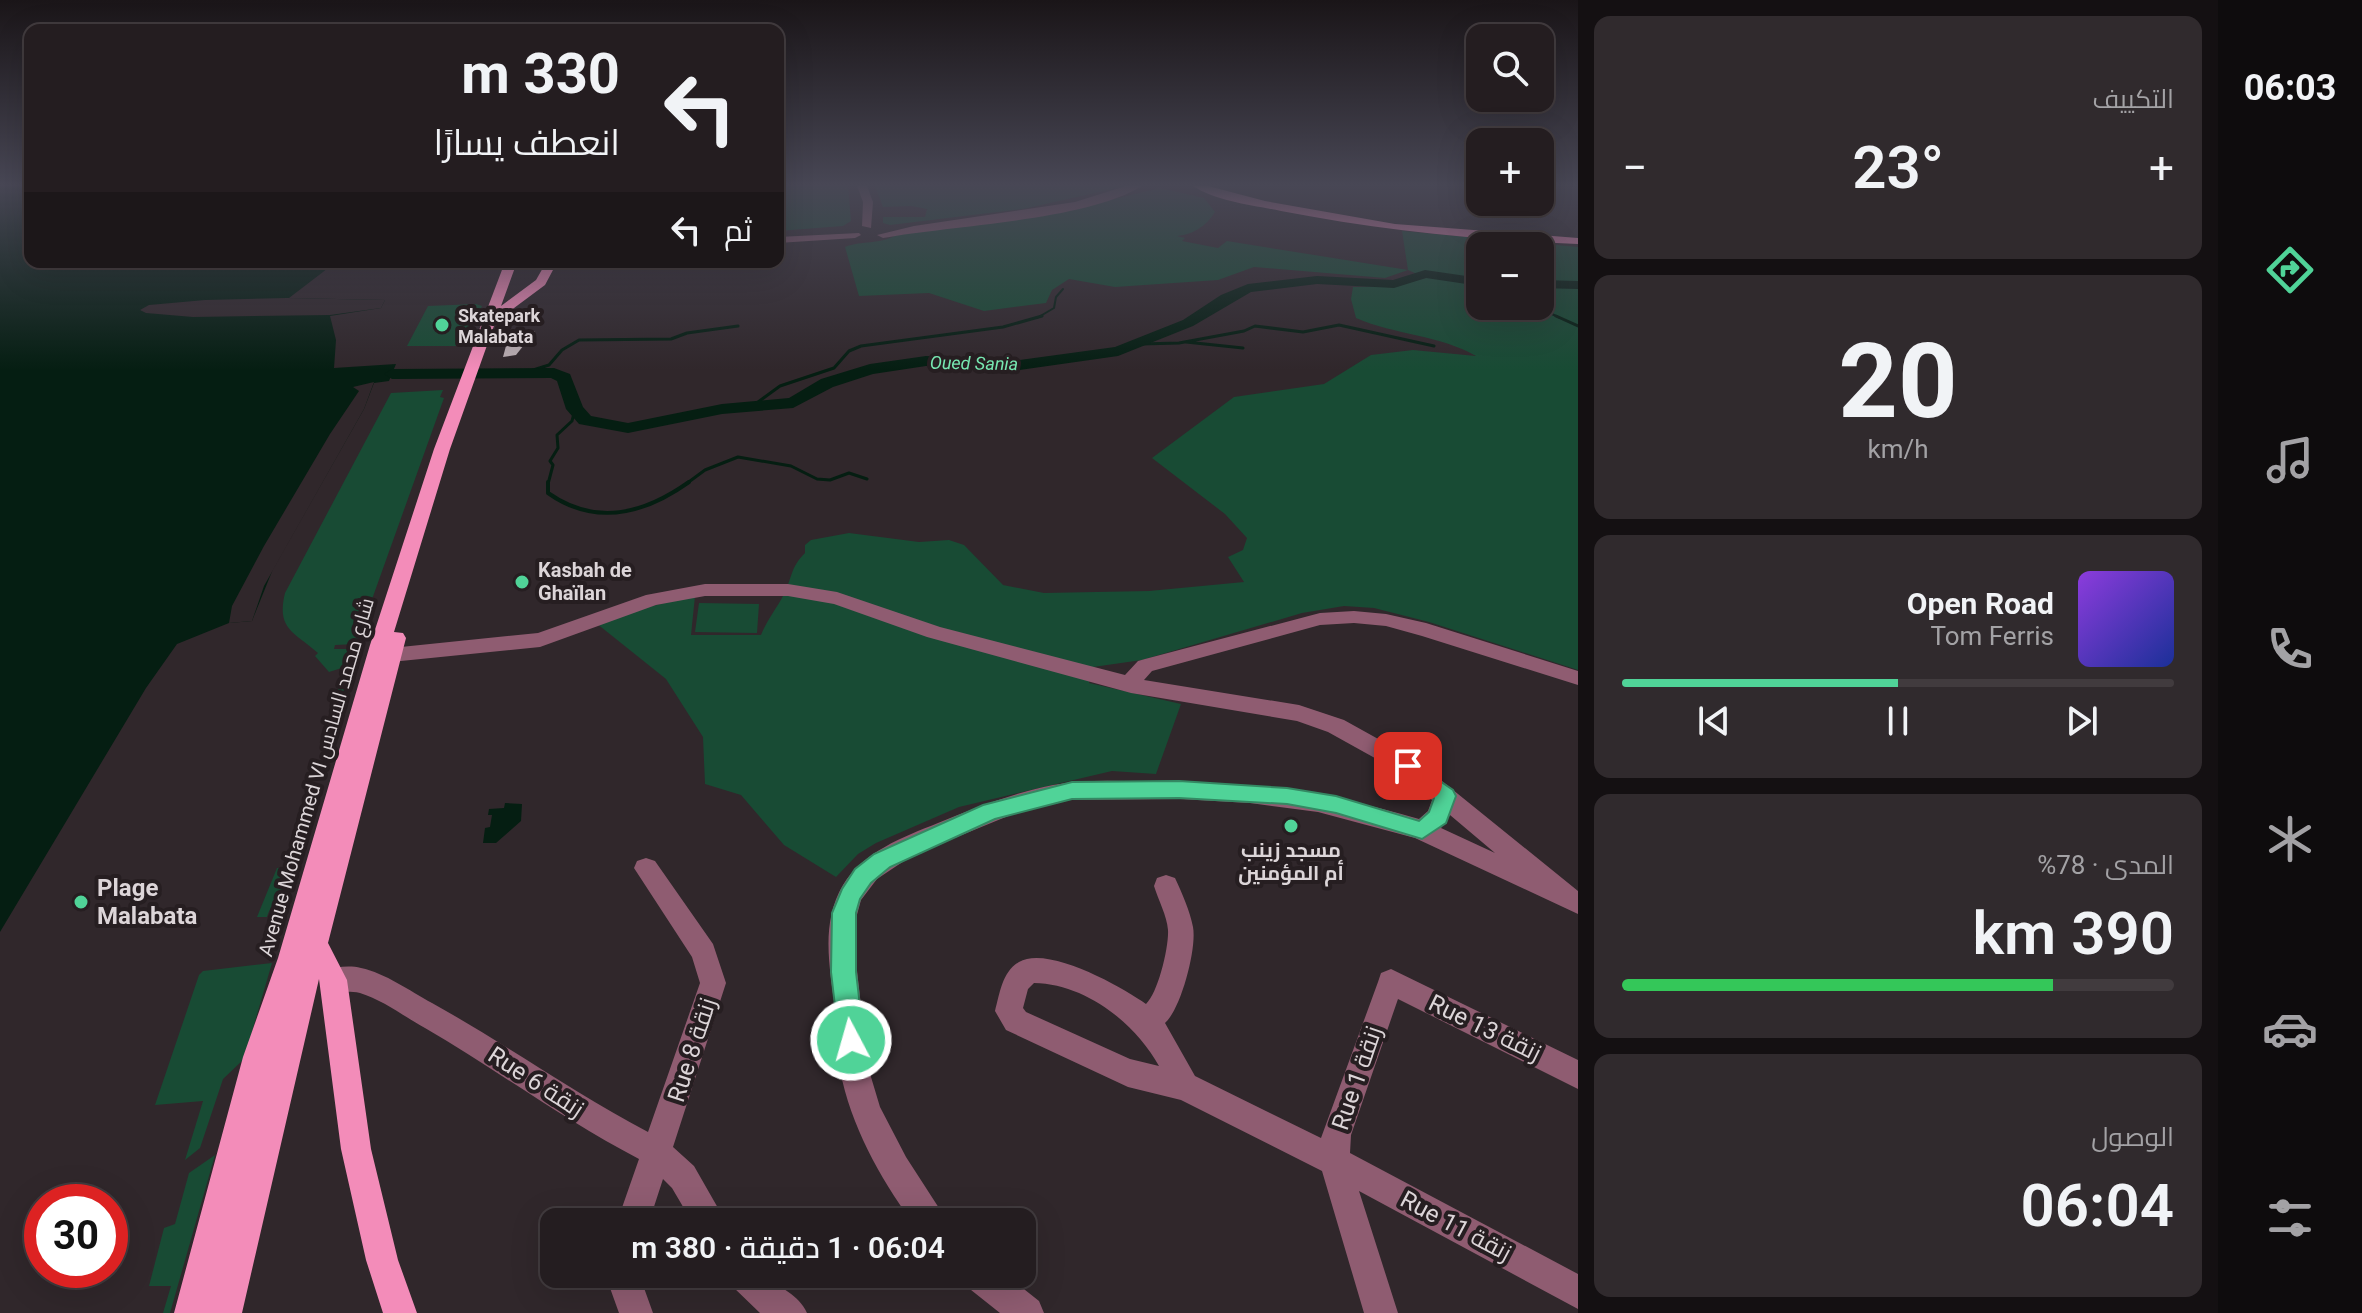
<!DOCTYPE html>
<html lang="ar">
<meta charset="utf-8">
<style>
body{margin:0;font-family:Roboto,Cairo,sans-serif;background:#302a2d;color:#f1f3f6;direction:rtl;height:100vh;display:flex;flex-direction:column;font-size:30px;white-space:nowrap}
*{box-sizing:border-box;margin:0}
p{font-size:26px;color:#a3a2a5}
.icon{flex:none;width:44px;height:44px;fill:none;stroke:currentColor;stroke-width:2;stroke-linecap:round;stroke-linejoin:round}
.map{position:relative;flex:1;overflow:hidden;direction:ltr}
.panel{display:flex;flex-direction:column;gap:16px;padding:16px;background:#141012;width:640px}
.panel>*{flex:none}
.hud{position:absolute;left:24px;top:24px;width:760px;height:244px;border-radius:16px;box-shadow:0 8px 32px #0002,0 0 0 2px #413b3e;direction:rtl;background:#241d20;color:#f1f3f6;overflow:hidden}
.buttons{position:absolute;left:1466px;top:24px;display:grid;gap:16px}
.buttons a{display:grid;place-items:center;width:88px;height:88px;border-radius:16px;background:#241d20;box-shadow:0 8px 32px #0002,0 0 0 2px #413b3e;font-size:40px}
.speed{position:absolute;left:24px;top:1184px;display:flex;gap:16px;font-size:40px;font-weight:700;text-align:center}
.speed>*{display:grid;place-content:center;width:104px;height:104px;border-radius:50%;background:#241d20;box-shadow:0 8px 32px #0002,0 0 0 2px #413b3e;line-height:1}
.speed .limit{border:12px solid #d22;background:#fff;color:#111}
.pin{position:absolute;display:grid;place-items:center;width:68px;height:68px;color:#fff;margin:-34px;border-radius:16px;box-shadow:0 4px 12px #0006}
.me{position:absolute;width:88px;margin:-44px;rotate:354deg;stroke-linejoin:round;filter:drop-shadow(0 0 6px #0008)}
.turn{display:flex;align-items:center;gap:28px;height:168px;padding:0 32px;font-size:36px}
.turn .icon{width:104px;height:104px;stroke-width:2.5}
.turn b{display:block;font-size:56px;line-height:68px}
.then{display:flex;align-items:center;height:76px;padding:0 32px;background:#0003;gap:16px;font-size:30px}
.big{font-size:60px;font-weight:600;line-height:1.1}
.panel .card{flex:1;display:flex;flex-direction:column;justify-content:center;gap:12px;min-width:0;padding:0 28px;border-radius:16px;background:#302a2d}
.panel .dial{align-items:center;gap:0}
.dial b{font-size:104px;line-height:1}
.song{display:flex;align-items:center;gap:24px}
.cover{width:96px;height:96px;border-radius:12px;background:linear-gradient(135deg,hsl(270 70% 55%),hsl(230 70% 35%))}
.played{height:8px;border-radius:4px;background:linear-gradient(90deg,#50d398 50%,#413b3e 50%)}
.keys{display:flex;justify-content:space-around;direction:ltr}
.heat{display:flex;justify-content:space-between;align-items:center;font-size:44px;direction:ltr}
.charge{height:12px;border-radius:6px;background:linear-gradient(90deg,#34c759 78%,#413b3e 0)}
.trip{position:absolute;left:540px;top:1208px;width:496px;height:80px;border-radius:16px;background:#241d20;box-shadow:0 8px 32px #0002,0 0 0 2px #413b3e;font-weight:600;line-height:80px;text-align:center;direction:rtl}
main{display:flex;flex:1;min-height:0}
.tab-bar{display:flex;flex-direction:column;width:144px;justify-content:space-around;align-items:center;background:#0e0c0d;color:#a3a2a5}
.tab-bar .icon{width:56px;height:56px}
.tab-bar .active{color:#50d398}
.tab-bar b{font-size:36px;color:#f1f3f6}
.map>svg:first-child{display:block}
.green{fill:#184b34;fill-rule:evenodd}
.water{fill:#051e12}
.pier{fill:#30272b}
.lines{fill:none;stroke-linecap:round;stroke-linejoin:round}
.stream-far2{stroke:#051e12;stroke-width:2}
.stream-far1{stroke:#051e12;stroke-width:3}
.stream{stroke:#051e12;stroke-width:4}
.river{fill:#051e12;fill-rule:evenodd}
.building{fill:#bcb0b4}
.minor{fill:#8f5c71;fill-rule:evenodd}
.major{fill:#f38cb9;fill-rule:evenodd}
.route{fill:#50d398;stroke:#348963;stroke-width:2}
.poi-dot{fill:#50d398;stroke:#261e21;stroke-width:3}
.labels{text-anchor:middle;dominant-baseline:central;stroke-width:8;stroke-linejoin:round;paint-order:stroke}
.far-poi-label{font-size:18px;font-weight:bold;fill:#dcd5d8;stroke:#261e21;text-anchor:start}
.far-water-label{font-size:18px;font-style:italic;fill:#77e7b1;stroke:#261e21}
.poi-label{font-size:20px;font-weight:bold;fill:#dcd5d8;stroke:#261e21;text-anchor:start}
.street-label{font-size:20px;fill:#dcd5d8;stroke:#261e21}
.near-poi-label{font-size:24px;font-weight:bold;fill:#dcd5d8;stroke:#261e21;text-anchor:start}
.near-street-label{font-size:24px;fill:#dcd5d8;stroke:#261e21}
</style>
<main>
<nav class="tab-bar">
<b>06:03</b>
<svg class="icon active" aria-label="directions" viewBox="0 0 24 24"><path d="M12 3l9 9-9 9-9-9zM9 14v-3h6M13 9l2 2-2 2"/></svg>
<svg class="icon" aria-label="music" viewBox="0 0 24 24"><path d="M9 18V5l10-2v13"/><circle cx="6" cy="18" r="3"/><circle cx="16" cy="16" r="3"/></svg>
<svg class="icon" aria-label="phone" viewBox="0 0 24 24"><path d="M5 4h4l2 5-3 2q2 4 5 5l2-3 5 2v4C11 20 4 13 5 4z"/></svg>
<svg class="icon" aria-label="climate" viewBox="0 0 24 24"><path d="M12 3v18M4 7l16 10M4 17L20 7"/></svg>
<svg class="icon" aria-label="car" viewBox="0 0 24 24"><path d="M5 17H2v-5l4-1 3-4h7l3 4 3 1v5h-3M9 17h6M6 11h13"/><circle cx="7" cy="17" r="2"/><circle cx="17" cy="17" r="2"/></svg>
<svg class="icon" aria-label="filters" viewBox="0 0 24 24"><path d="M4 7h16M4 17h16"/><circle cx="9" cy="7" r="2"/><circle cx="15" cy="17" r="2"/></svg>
</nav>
<section class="panel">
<div class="card"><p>التكييف</p>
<div class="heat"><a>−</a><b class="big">23°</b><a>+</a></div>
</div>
<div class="card dial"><b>20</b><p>km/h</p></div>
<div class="card">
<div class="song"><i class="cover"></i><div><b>Open Road</b><p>Tom Ferris</p></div></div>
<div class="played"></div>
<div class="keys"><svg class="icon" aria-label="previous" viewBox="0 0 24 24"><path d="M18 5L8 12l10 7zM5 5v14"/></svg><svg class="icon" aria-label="pause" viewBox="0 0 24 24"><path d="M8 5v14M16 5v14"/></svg><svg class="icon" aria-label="next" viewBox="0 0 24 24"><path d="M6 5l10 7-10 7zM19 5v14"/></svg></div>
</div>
<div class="card"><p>المدى · 78%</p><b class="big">390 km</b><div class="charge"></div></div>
<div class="card"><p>الوصول</p><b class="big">06:04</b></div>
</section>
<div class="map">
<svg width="1578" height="1313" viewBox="0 0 1578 1313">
<rect width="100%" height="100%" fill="#30272b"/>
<!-- green -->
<path class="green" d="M 778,186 L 848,186 L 851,221 L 843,226 L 778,231 Z
M 875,186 L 1126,186 L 1023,209 L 890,225 L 883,223 L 883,217 L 925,217 L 927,209 L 911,206 L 883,207 Z
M 1160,188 L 1204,198 L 1215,212 C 1206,227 1191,235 1177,236 L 1185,238 L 1182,241 L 1218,248 L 1227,241 L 1408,270 L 1402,231 L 1578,247 L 1578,670 L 1429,622 L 1374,608 L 1344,606 L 1302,613 L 1142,660 L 1093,667 L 1089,683 L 1181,704 L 1156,774 L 1112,771 L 959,807 L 876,843 L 858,854 L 836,877 L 784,845 L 741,795 L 705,784 L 703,737 L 666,679 L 596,623 L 618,614 L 695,596 L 691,635 L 761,635 C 767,620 777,608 784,594 C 793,576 790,568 805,553 L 805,545 L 811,540 L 849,533 L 919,542 L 949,540 L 964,545 L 1003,585 L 1044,593 L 1149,591 L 1244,582 L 1228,557 L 1243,550 L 1247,538 L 1225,514 L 1152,458 L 1234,397 L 1324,384 L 1371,355 L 1413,350 L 1476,356 C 1440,335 1395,335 1356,318 L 1351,299 L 1353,287 L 1393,286 L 1426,278 L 1408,270 L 1385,278 L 1254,267 L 1218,280 L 1115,287 L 1069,279 L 1052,290 L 1046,303 L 984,311 L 929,293 L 859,296 L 845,247 C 862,240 880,245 896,235 L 1077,208 ZM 1480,246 L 1540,246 L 1540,306 L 1480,306 Z
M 476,304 L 482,306 L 464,346 L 407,346 L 428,306 Z
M 443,390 L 440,397 L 444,398 L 356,644 L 335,645 L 334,649 L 354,649 L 348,666 L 329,672 L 315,656 L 318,653 C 295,632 276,630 285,593 L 391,393 Z
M 699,603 L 759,604 L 757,633 L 695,632 Z
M 355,673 L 336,734 L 331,738 L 326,735 L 338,689 L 345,675 Z
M 301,866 C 293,886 273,897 267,917 L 257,917 L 277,868 Z
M 272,963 L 244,1059 L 223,1079 L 200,1148 L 185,1160 L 203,1101 L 155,1105 L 199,975 L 203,971 Z
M 215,1155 L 170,1313 L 163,1313 L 171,1286 L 149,1286 L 164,1228 L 175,1224 L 189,1173 Z"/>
<!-- water -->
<path class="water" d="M 0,186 L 30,186 L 30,262 L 336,262 L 289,298 L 385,300 L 381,308 L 330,316 L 336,340 L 334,368 L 396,364 L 389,381 L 374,383 L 364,409 L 273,569 L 252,621 L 229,623 L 177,644 L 146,688 L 0,932 Z
M 505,803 L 522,804 L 521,821 L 496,843 L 483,843 L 485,828 L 490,827 L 492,815 L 488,815 L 489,809 L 504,808 Z"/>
<!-- pier -->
<path class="pier" d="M 287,298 L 385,300 L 381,308 L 330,315 L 193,317 L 146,313 L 140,310 L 149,305 L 205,300 Z
M 374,382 L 364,409 L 264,586 L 252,621 L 229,623 L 232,606 L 264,546 L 330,434 L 359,391 L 353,387 Z"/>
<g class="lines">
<!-- stream-far2 -->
<path class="stream-far2" d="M 1536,306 L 1560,318
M 1037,318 L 1054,308 L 1056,297 L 1063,289"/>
<!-- stream-far1 -->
<path class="stream-far1" d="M 1556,316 L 1578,326
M 1186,342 L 1243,348
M 1141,344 L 1179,343 L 1244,331 L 1255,326 L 1303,332 L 1339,325 L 1434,346
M 530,371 L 549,365 L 562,350 L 579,340 L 671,339 L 687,333 L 738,326
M 750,408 L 780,386 L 834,368 L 849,351 L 861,346 L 1003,327 L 1042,316
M 548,484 L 553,465 L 550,461 L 558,448 L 557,435 L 572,421 L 575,409
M 686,484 L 705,470 L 738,457 L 791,466 L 817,479 L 830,480 L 849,473 L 867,479"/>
<!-- stream -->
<path class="stream" d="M 548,482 L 548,493 C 596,527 644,514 689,482"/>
<!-- river -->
<path class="river" d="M 1425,270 L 1480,278 L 1480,286 L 1426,278 L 1394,288 L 1317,284 L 1251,292 L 1193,326 L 1118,356 L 1013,371 L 926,366 L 873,374 L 833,387 L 793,408 L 722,414 L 628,433 L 579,424 L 566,409 L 557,381 L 551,378 L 392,379 L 384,374 L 392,369 L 554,368 L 570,374 L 583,407 L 591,416 L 628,423 L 722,404 L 789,398 L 821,379 L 870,364 L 926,356 L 1013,361 L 1115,347 L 1183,320 L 1221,295 L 1248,284 L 1317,276 L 1393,280 Z
M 1540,280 L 1578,281 L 1578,289 L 1540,288 Z"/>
</g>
<!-- building -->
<path class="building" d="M 510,331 L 535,331 L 516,355 L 503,357 Z"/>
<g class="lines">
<!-- minor -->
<path class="minor" d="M 857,186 L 867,186 L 873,202 L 871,228 L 862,226 L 863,202 Z
M 1126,186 L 1142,186 C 1085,221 953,225 883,238 L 877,235 L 914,226 L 1075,202 Z
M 859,233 L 861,235 L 855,238 L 778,243 L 778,237 Z
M 705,584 L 788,584 L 837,592 L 940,627 L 1125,675 L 1138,661 L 1145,659 L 1320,613 L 1354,611 L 1386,614 L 1426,623 L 1578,671 L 1578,685 L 1422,636 L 1386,626 L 1354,623 L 1320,625 L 1152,671 L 1144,680 L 1299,705 L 1344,720 L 1416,760 L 1578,891 L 1578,914 L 1415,838 L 1318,812 L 1250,803 L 1180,799 L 1070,800 L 1013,814 L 913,855 L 877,879 L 861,900 L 855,922 L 855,953 L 868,1067 L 880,1107 L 906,1157 L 948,1222 L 912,1222 C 879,1176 851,1126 840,1070 C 836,1050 837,1029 835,1009 C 830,968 820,924 843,885 C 863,852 903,837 938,823 C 975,808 1013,793 1053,785 C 1083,779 1113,781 1143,781 C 1238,781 1328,792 1419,819 L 1428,811 L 1432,800 L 1400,772 L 1328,732 L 1297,721 L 1131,693 L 927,637 L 834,604 L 788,596 L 705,596 L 656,605 L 540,647 L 391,662 L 381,655 L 391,648 L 538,633 L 646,595 ZM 1450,815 L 1495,853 L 1441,828 Z
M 646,858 L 655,861 L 713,944 L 726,983 L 673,1147 L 694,1166 L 726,1222 L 692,1222 L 672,1188 L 663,1179 L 649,1222 L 617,1222 L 639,1159 C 564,1120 497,1070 425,1028 C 405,1017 383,1000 360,993 C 348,990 337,994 324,989 L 321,980 L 324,971 C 335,967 349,965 361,968 C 385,973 410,991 432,1003 C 506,1044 574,1093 648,1132 L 700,983 L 692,957 L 634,868 L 637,861 Z
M 1166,875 L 1175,878 C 1182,893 1190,911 1193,927 C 1197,948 1181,1009 1165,1023 L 1195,1076 L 1321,1138 L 1378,982 L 1381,973 L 1391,969 L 1578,1060 L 1578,1089 L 1398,999 L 1351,1135 L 1350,1153 L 1578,1274 L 1578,1309 L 1359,1191 L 1398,1313 L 1364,1313 L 1322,1171 L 1181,1100 L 1128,1087 L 1006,1030 L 995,1011 C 1000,993 1002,972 1019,962 C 1048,945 1122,987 1146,1004 C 1158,993 1169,947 1168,930 C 1167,916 1158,899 1154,886 L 1157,878 ZM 1034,983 C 1086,984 1135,1023 1159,1066 L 1130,1059 L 1026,1012 L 1023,1008 L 1028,989 Z
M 605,1274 L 639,1274 L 653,1313 L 619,1313 Z
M 727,1274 L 766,1274 C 779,1289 799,1294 807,1313 L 760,1313 L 732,1286 Z
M 961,1274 L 1005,1274 L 1039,1301 L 1044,1313 L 1000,1313 L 966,1286 Z"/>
<!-- major -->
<path class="major" d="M 1193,186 L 1208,186 L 1265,201 L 1395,224 L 1578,238 L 1578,244 C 1478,240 1379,230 1281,211 C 1253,205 1218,202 1193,186 Z
M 505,262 L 517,262 L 501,306 L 536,280 L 544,266 L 569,262 L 553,270 L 545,285 L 510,311 L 500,309 L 450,449 L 394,632 L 403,633 L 406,638 L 328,943 L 347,980 L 371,1149 L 398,1260 L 417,1313 L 383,1313 L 366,1260 L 341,1149 L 319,979 L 242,1313 L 208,1313 L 273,1052 L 208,1313 L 174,1313 L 243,1057 L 278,958 L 370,645 L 434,449 Z"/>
</g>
<!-- sky -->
<linearGradient id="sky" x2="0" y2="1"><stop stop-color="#1a1518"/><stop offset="0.5" stop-color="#484755"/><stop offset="1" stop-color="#484755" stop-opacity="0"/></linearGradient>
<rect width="1578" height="370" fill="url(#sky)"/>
<!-- route -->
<path class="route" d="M 1408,759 L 1453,790 L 1456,796 L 1446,823 L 1422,839 L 1336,813 L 1287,804 L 1179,798 L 1072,799 L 995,819 L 890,867 L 871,883 L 860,899 L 856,913 L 856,972 L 864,1040 L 860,1048 L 851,1052 L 842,1048 L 839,1040 L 831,972 L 832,913 L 842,889 L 855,869 L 874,854 L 983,805 L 1072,782 L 1179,781 L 1287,788 L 1336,796 L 1419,821 L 1429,812 L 1434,798 L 1400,772 L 1397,766 L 1400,761 Z"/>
<!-- markers -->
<g class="poi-dot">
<circle cx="442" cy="325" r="8"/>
<circle cx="522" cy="582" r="8"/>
<circle cx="1291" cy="826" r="8"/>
<circle cx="81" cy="902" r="8"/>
</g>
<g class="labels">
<!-- far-poi labels -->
<g class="far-poi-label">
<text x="458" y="315">Skatepark<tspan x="458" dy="21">Malabata</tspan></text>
</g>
<!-- far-water labels -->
<g class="far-water-label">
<text transform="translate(974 363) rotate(1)">Oued Sania</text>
</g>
<!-- poi labels -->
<g class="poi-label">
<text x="538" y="570">Kasbah de<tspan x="538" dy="23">Ghaïlan</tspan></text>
<text x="1291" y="850" text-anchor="middle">مسجد زينب<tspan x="1291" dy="23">أم المؤمنين</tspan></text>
</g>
<!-- street labels -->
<g class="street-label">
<text transform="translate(316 777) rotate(-74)">Avenue Mohammed VI شارع محمد السادس</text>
</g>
<!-- near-poi labels -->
<g class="near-poi-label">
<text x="97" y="888">Plage<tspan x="97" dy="28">Malabata</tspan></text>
</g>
<!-- near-street labels -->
<g class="near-street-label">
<text transform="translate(1485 1028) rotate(26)">Rue 13 زنقة</text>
<text transform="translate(692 1050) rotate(-72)">Rue 8 زنقة</text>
<text transform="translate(1357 1078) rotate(-71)">Rue 1 زنقة</text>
<text transform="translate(536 1082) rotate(33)">Rue 6 زنقة</text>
<text transform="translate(1456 1226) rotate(28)">Rue 11 زنقة</text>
</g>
</g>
</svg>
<div class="buttons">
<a><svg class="icon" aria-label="search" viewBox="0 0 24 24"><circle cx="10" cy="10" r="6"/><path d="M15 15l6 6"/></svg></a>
<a>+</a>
<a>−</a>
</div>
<div class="speed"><div class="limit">30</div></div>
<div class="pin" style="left:1408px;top:766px;background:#d93025"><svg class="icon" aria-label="arrive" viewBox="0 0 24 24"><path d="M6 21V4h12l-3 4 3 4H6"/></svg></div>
<svg class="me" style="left:851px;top:1040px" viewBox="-20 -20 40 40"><circle r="17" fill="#50d398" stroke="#fff" stroke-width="3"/><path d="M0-11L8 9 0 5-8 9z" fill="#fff"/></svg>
<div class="trip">06:04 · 1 دقيقة · 380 m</div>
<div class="hud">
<div class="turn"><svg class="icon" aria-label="left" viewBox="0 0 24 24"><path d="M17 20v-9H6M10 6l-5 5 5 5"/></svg><div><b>330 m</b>انعطف يسارًا</div></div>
<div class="then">ثم<svg class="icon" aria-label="left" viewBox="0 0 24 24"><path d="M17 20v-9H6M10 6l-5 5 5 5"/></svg></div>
</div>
</div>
</main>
